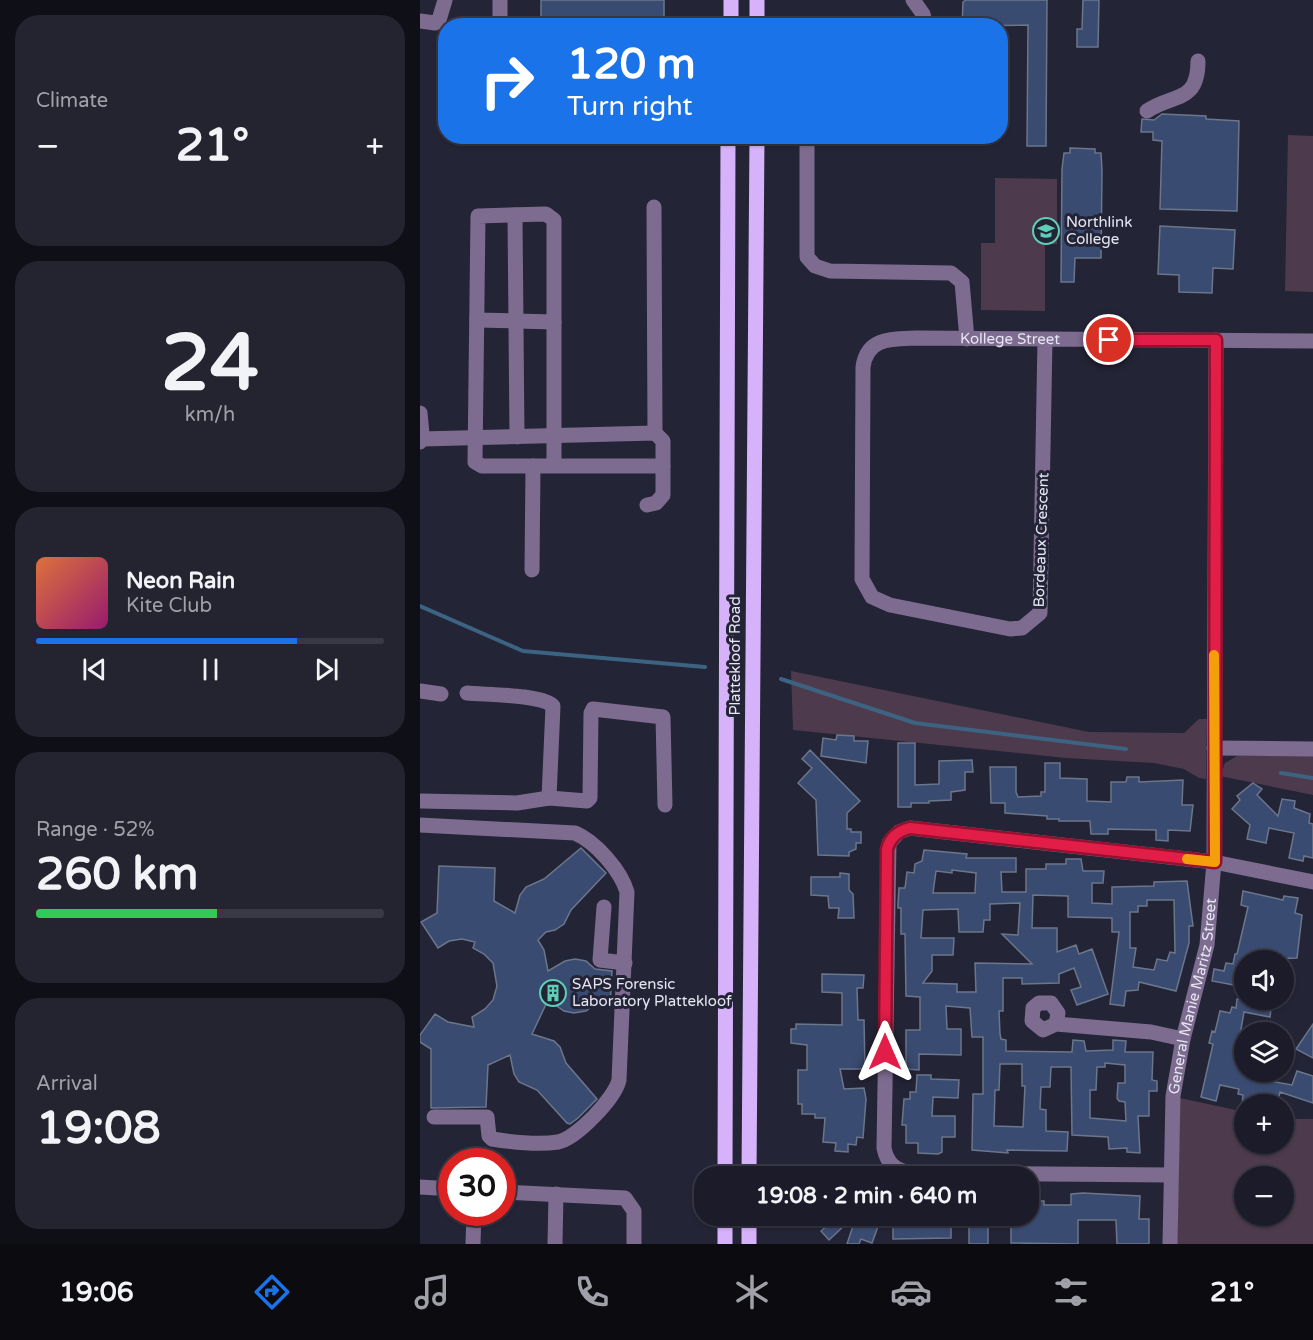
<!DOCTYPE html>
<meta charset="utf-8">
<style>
body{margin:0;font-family:"Varela Round",sans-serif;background:#242431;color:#f1f3f6;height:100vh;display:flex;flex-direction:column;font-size:22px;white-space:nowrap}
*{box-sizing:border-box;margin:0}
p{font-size:20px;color:#a0a1a8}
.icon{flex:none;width:33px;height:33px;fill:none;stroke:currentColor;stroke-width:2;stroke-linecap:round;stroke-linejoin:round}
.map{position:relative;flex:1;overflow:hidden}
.drawer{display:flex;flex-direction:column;gap:15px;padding:15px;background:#0f0f17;width:420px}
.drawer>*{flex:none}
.banner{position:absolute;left:18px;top:18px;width:570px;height:126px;border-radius:24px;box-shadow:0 2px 4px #0004,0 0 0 2px #393946;background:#1a73e8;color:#fff;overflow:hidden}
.tools{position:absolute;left:814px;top:950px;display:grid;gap:12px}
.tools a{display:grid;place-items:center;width:60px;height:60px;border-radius:50%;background:#1b1b29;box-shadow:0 2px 4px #0004,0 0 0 2px #393946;font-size:30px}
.speed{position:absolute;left:18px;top:1148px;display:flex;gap:12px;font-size:30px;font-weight:700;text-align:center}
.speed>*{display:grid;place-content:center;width:78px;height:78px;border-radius:50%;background:#1b1b29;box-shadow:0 2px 4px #0004,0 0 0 2px #393946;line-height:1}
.speed .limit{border:9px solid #d22;background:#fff;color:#111}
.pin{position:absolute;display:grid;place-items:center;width:51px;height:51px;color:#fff;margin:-26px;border:3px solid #fff;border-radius:50%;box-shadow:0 2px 6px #0007}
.me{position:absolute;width:66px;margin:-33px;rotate:0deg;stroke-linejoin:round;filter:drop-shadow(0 0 4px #0008)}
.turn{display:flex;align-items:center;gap:21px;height:126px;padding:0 30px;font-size:27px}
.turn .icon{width:78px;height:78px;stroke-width:2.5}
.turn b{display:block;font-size:42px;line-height:51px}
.big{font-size:45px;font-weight:700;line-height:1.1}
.drawer .widget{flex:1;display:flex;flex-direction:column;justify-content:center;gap:9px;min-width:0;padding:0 21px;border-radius:24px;background:#242431}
.drawer .dial{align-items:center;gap:0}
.dial b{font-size:78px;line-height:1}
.song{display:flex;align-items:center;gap:18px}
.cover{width:72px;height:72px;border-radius:9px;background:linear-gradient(135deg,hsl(20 70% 55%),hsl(320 70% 35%))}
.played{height:6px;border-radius:3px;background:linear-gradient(90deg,#1a73e8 75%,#393946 75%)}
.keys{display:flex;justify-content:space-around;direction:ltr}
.heat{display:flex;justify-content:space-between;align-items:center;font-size:33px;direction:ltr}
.charge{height:9px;border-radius:4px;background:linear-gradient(90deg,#34c759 52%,#393946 0)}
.trip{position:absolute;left:274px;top:1166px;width:345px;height:60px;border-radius:24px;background:#1b1b29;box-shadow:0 2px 4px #0004,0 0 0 2px #393946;font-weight:700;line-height:60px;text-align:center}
.tabs{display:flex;height:96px;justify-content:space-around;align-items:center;background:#0b0b10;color:#a0a1a8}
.tabs .icon{width:42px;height:42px}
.tabs .on{color:#1a73e8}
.tabs b{font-size:27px;color:#f1f3f6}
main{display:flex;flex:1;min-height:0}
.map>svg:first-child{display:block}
.green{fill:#4e3a4d;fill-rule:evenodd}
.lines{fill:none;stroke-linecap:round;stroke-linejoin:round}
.stream{stroke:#3c6482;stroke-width:4}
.building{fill:#394b70;stroke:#6b768b;stroke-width:1.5;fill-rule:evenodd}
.minor{stroke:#7d6c8f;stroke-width:15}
.major{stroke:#d6b2fb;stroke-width:15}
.route-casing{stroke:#92132f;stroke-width:15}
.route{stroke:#e11d48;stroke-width:10}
.slow{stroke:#f59e0b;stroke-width:10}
.labels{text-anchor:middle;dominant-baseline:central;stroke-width:6;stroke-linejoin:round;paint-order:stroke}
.poi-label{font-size:15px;fill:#e6e6f3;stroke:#242437;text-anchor:start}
.street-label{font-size:15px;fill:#e6e6f3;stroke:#242437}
</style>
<main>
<section class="drawer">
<div class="widget"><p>Climate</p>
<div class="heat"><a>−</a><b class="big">21°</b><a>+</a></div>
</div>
<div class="widget dial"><b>24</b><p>km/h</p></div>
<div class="widget">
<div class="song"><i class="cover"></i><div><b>Neon Rain</b><p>Kite Club</p></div></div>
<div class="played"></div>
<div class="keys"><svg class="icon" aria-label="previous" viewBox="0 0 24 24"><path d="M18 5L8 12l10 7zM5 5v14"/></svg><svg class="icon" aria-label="pause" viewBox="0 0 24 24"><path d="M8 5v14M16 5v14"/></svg><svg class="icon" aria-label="next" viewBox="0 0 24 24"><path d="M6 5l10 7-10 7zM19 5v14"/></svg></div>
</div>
<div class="widget"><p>Range · 52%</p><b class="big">260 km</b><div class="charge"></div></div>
<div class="widget"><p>Arrival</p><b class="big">19:08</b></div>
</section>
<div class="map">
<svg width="893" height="1244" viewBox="0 0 893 1244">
<rect width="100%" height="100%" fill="#242437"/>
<!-- green -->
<path class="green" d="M 868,135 L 893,136 L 893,292 L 865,291 Z
M 575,178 L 637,179 L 637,244 L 625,244 L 625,311 L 561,310 L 561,243 L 575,243 Z
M 371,671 L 669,732 L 764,733 L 779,719 L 787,719 L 786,779 L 779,778 L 764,769 L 734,763 L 646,758 L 373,730 Z
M 817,756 L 893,756 L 893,795 L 800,776 L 805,763 Z
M 760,1098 L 825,1112 L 825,1143 L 864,1143 L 864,1119 L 893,1119 L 893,1244 L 757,1244 ZM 825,1176 L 864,1176 L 864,1215 L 825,1215 Z"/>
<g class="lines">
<!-- stream -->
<path class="stream" d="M 0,606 L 103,651 L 285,667
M 361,679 L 495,723 L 706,749
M 861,773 L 893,778"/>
</g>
<!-- building -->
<path class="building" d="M 121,0 L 244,0 L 244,26 L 121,26 Z
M 546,0 L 627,0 L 626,146 L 607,146 L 608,25 L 542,26 L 543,2 Z
M 663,0 L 679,0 L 678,47 L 657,47 L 657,29 L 662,29 Z
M 742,114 L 786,116 L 786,119 L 819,121 L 817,211 L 740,209 L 742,141 L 733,140 L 733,132 L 721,132 L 722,119 L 734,120 Z
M 650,148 L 675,149 L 675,153 L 681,153 L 682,170 L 681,258 L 655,258 L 654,282 L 641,282 L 642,169 L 644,153 L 650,153 Z
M 740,226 L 815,230 L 813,269 L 793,268 L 792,293 L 759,292 L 759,275 L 738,274 Z
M 417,735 L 434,736 L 434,741 L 448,741 L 446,763 L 401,756 L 403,738 L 416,740 Z
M 478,743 L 495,743 L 495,785 L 519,784 L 519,761 L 552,760 L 553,772 L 545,772 L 545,790 L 531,792 L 531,800 L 509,801 L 509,803 L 491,803 L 491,807 L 478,807 Z
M 390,750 L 440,801 L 427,813 L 427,829 L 431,829 L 431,832 L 441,832 L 441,843 L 436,843 L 436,849 L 429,852 L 429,856 L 398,855 L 396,800 L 378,783 L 392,768 L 382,759 Z
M 625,763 L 640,763 L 640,778 L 667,779 L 667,801 L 691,802 L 691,782 L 706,782 L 707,777 L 719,777 L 719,782 L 763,780 L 762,805 L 773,805 L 770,831 L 748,830 L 748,841 L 736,840 L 736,830 L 688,829 L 688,834 L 671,834 L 670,821 L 639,821 L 639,819 L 627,819 L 627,816 L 585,813 L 585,803 L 571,803 L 570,767 L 596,767 L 596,792 L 598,797 L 621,796 L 621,792 L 625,792 Z
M 833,783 L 842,789 L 837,795 L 858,816 L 862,799 L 875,801 L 874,808 L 890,814 L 889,823 L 893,824 L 893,858 L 884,856 L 883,861 L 869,858 L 874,833 L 849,828 L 846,843 L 827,839 L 830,825 L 812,809 L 820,800 L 817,796 Z
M 161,848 L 186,873 L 151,910 L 144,924 L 135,930 L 126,932 L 118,940 L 124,950 L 128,971 L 145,961 L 155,959 L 166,961 L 175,969 L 192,971 L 190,1006 L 174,1005 L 166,1011 L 154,1013 L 144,1011 L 128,1000 L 112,1034 L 134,1041 L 140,1047 L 146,1063 L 177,1099 L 158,1118 L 150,1124 L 147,1123 L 117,1090 L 99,1082 L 94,1074 L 90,1055 L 68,1065 L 66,1107 L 11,1108 L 11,1049 L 0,1042 L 0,1035 L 15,1014 L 28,1022 L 54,1027 L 52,1017 L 65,1009 L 73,1000 L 77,986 L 73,963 L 64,954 L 53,948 L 55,942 L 42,939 L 29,941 L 18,948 L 1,922 L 17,913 L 19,866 L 75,868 L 74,901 L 95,913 L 100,895 L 106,887 L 124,879 Z
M 504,850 L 547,854 L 546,858 L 596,858 L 596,872 L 581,872 L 582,892 L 606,892 L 606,869 L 626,869 L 626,864 L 646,864 L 646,859 L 661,859 L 663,871 L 684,871 L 683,883 L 672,883 L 672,903 L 692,904 L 692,887 L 734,886 L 734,882 L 767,881 L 773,926 L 769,926 L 769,943 L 756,991 L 719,982 L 718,990 L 706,991 L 704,1006 L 690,1004 L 699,932 L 692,932 L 692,918 L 648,917 L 648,896 L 613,895 L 612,928 L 637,928 L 637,952 L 656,945 L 659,954 L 672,949 L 688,994 L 657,1005 L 651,990 L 661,987 L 654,968 L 639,974 L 639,983 L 602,984 L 602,978 L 583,978 L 583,1011 L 579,1011 L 580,1034 L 581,1039 L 586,1040 L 586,1051 L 652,1052 L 653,1040 L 664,1041 L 666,1051 L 693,1050 L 693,1040 L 706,1041 L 705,1052 L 733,1052 L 732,1080 L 737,1081 L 737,1091 L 729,1091 L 729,1116 L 718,1116 L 720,1153 L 707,1152 L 707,1148 L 689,1149 L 688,1137 L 652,1135 L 651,1067 L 631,1067 L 630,1087 L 621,1087 L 620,1109 L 626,1110 L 626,1131 L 648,1132 L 647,1151 L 587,1150 L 588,1153 L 552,1150 L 553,1094 L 563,1094 L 563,1037 L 552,1037 L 550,1008 L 526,1006 L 527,1029 L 541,1029 L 541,1055 L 499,1054 L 499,1070 L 486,1069 L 486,1030 L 500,1030 L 500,997 L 486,996 L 485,934 L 481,934 L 481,908 L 478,908 L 478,904 L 479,888 L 485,888 L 487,872 L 494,873 L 495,864 L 502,861 ZM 532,870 L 556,873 L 555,893 L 513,893 L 516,871 L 532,873 ZM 727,900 L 754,900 L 755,953 L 750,952 L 747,961 L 737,959 L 734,970 L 713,967 L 716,948 L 710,948 L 710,912 L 718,912 L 718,906 L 727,906 ZM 600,903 L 598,935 L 582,934 L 612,964 L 555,963 L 556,992 L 537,992 L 537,984 L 503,983 L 512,971 L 512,955 L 533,955 L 534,938 L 501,938 L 503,910 L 538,909 L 539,932 L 563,932 L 564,920 L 570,920 L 570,904 ZM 685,1063 L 705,1065 L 705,1083 L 698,1083 L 697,1098 L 699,1101 L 705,1102 L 706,1121 L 670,1118 L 670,1090 L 676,1090 L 677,1067 L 685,1067 ZM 580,1064 L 602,1064 L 602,1086 L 605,1086 L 603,1127 L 574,1126 L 575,1090 L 579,1090 Z
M 420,873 L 429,874 L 429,890 L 433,894 L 434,918 L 418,918 L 419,908 L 409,908 L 408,896 L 391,895 L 391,877 L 420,877 Z
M 823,891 L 863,900 L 864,896 L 878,898 L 875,913 L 882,915 L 877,958 L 825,960 L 825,987 L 792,981 L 794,969 L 804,971 L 806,963 L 813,964 L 815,954 L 817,954 L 828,907 L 821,905 Z
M 402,974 L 444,975 L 443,988 L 437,988 L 438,1020 L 444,1020 L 445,1069 L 420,1069 L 424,1089 L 444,1088 L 446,1099 L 443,1138 L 437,1137 L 436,1145 L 428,1144 L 428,1152 L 415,1151 L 416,1143 L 403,1142 L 405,1118 L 395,1118 L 395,1114 L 382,1114 L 382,1104 L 378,1104 L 378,1070 L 387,1070 L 387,1045 L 371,1043 L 371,1029 L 376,1029 L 376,1024 L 422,1025 L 422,993 L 402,992 Z
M 817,999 L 852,1001 L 850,1017 L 824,1012 L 820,1035 L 825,1036 L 825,1073 L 834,1074 L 833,1078 L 872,1085 L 877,1071 L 893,1076 L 893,1103 L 860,1092 L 857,1104 L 822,1104 L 823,1095 L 818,1094 L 819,1089 L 800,1085 L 796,1101 L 781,1097 L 793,1044 L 789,1043 L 792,1031 L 795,1032 L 800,1011 L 810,1013 L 812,1007 L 816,1008 Z
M 893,1024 L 893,1058 L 876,1049 Z
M 497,1075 L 511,1075 L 511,1079 L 539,1080 L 538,1098 L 513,1097 L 512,1116 L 535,1116 L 535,1137 L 522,1137 L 522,1152 L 518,1154 L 498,1153 L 498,1143 L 486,1143 L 486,1125 L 482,1125 L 484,1099 L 490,1099 L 490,1092 L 496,1092 Z
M 663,1193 L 720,1196 L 719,1219 L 729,1219 L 729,1244 L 697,1244 L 696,1220 L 658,1220 L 658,1244 L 591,1243 L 591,1217 L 609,1215 L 609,1201 L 624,1201 L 624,1205 L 651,1205 L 651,1194 Z
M 447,1215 L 461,1218 L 452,1243 L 441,1239 L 439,1244 L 427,1244 L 436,1217 L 445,1220 Z
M 473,1215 L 531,1215 L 531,1238 L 473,1239 Z
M 549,1215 L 568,1215 L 568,1244 L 549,1244 Z
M 416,1218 L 428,1222 L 409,1240 L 401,1231 Z"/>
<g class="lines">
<!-- minor -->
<g class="minor">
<path d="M 493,0 L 503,14 L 506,26"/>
<path d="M 0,21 L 15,23 L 19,20 L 25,0"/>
<path d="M 80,26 L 80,0"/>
<path d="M 727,111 C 753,93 778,104 778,61"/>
<path d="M 387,136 L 387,257 L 395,266 L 410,271 L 531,273 L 542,282 L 547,339"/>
<path d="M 234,207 L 235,433"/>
<path d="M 95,215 L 97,437"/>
<path d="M 57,320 L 134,322"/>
<path id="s1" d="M 625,339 L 620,613 L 602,628 L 590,629 L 470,605 L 452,597 L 442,579 L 443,367 C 447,337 472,339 496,338 L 893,341"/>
<path d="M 0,413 L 2,434 L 0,442"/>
<path d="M 1,439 L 235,433 L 243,441 L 243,495 L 236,503 L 227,505"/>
<path d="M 134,466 L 134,220 L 126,214 L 58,216 L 55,462 L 62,466 L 243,466"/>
<path d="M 112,570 L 113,466"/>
<path d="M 0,691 L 21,694"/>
<path d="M 47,693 C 66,695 120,694 133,706 L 129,798"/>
<path d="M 794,748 L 893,749"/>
<path d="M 0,801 L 97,803 L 129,798 L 167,801 L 170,798 L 171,713 L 173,709 L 243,717 L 245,805"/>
<path d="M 0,825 L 155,833 C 176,842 201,871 207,892 L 199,1080 C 195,1098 156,1139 138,1142 C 119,1145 91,1142 72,1139 L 69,1136 L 67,1117 L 14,1117"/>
<path d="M 184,907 L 180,960 L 205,963"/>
<path d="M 636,1024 L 638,1013 L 631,1003 L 619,1003 L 613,1008 L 612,1021 L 623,1030 L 636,1024 L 731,1032 L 763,1039"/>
<path d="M 750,1175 L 492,1173 C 476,1171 467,1164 464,1148 L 469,843 L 479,832 L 490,828 L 794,862 L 893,882"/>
<path d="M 0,1187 L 32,1189"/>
<path d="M 82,1192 L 205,1198 L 214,1211 L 214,1244"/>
<path d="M 53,1244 L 54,1212"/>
<path d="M 135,1244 L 136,1194"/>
<path id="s2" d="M 750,1244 L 753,1096 L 763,1039 L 787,945 L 794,862 L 796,340"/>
</g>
<!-- major -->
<path class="major" d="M 311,26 L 311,0
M 337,26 L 337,0
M 305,1176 L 308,136
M 329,1176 L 337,136
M 305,1244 L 305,1215
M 329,1244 L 329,1215"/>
</g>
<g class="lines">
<defs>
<path id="route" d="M 465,1052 L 467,849 C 470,837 478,831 490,828 L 795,862 L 796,340 L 689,340"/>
</defs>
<!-- route casing -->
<use href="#route" class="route-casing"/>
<!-- route -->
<use href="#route" class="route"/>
<!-- slow -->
<path class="slow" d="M 767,859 L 795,862 L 794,655"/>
</g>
<!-- icons -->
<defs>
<symbol id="university-ring" viewBox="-11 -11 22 22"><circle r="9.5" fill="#242437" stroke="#5eceb7" stroke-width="1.5"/><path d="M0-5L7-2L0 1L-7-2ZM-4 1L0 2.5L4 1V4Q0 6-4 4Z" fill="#5eceb7"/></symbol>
<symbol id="building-ring" viewBox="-11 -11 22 22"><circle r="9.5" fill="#242437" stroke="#5eceb7" stroke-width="1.5"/><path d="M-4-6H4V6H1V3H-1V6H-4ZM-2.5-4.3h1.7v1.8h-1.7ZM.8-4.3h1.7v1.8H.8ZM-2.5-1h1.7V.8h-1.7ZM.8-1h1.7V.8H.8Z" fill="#5eceb7"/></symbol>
</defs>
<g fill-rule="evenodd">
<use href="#university-ring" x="611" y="216" width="30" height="30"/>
<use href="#building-ring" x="118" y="978" width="30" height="30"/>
</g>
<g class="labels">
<!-- poi labels -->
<g class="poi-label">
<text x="646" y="222">Northlink<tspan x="646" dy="17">College</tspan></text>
<text x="152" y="984">SAPS Forensic<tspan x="152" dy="17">Laboratory Plattekloof</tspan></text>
</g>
<!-- street labels -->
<g class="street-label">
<text stroke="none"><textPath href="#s1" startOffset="846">Kollege Street</textPath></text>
<text transform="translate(621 540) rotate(-88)">Bordeaux Crescent</text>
<text transform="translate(315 656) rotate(-90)">Plattekloof Road</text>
<text stroke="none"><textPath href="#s2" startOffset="250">General Manie Maritz Street</textPath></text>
</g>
</g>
</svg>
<div class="tools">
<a><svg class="icon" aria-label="sound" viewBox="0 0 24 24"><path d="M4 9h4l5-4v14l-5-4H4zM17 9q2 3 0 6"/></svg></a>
<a><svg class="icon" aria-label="layers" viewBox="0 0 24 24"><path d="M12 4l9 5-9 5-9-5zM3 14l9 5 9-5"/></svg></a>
<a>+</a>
<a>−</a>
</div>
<div class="speed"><div class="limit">30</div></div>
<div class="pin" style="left:689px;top:340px;background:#d93025"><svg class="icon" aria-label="arrive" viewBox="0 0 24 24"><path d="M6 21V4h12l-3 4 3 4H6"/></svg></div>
<svg class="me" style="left:465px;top:1052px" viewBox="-20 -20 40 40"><path d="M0-17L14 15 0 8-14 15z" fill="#e11d48" stroke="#fff" stroke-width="4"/></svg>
<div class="trip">19:08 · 2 min · 640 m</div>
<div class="banner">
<div class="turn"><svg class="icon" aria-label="right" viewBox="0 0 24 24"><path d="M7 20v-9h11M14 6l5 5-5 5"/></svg><div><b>120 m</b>Turn right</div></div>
</div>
</div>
</main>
<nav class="tabs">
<b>19:06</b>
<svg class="icon on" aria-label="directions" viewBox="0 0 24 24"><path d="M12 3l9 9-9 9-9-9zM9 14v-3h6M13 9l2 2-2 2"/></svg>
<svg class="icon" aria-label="music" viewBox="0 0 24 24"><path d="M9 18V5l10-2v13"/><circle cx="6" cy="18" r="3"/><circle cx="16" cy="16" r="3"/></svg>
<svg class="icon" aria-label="phone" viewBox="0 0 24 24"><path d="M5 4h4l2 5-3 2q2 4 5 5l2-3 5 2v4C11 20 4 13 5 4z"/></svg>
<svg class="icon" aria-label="climate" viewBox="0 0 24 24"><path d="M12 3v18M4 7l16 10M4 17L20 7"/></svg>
<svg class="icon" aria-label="car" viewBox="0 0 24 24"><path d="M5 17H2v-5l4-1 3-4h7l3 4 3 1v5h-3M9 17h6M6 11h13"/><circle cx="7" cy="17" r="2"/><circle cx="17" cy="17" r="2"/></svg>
<svg class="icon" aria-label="filters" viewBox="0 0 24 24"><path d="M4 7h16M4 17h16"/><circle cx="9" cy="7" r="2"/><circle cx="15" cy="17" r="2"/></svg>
<b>21°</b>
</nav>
